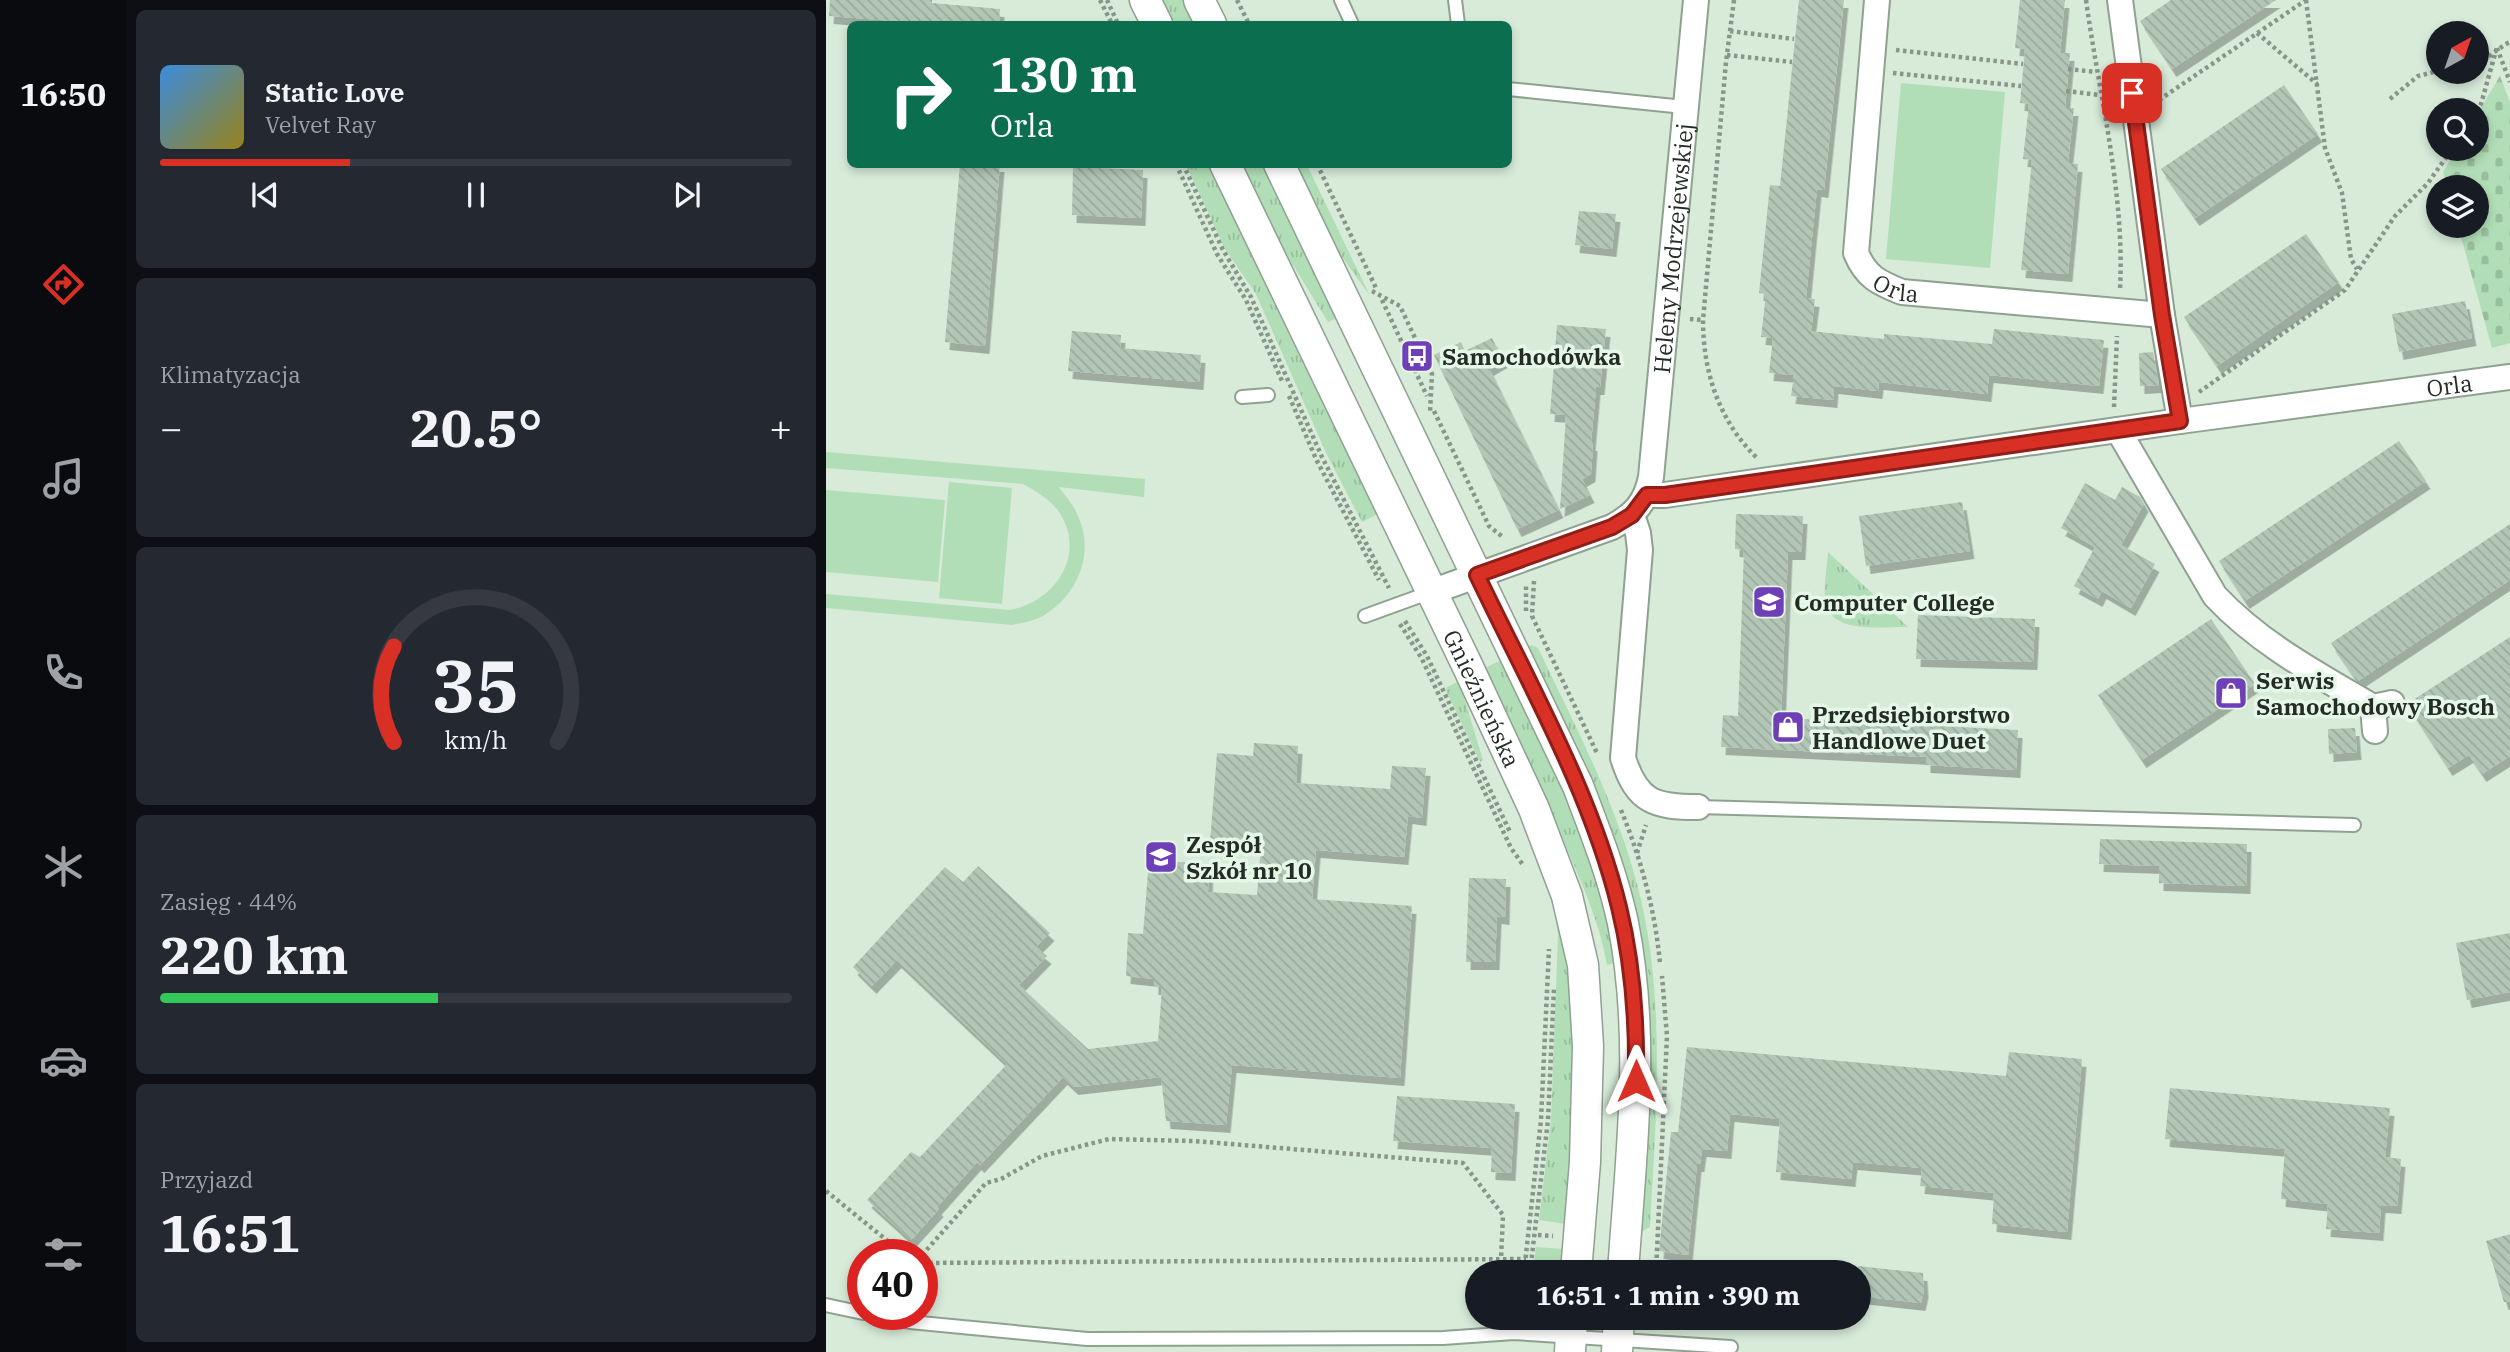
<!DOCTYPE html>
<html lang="pl">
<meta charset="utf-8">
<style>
body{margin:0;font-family:"IBM Plex Serif",serif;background:#242831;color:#f1f3f6;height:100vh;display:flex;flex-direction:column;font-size:26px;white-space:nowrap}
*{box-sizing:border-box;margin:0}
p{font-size:23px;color:#9ea1a6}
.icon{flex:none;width:38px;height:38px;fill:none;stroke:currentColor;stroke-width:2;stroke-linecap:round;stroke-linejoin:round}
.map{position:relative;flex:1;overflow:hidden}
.panel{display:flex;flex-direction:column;gap:10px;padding:10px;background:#0d0f14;width:700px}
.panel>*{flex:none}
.banner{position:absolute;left:21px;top:21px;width:665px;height:147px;border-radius:10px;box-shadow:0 4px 10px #0003;background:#0b6e4f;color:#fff;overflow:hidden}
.needle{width:46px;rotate:40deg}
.fabs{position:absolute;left:1600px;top:21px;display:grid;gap:14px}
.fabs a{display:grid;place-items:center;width:63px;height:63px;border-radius:50%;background:#171b24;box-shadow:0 4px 10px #0003;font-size:35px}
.speed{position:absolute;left:21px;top:1239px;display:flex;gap:14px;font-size:35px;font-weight:700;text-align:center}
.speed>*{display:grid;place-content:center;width:91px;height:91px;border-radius:50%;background:#171b24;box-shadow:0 4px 10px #0003;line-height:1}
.speed .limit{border:10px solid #d22;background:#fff;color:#111}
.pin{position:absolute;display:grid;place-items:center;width:60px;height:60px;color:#fff;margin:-30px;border-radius:14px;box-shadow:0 4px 10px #0006}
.me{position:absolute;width:77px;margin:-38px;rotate:0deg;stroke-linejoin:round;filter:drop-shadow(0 0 5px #0008)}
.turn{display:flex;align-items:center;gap:24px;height:147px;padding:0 28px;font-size:32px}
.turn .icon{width:91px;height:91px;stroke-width:2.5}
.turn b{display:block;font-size:49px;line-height:60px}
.big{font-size:52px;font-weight:700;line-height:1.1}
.panel .widget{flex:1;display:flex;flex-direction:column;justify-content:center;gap:10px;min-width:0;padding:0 24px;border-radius:10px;background:#242831}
.panel .dial{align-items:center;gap:0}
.dial svg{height:182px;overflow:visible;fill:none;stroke:#363941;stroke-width:7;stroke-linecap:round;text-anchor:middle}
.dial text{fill:#f1f3f6;stroke:none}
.song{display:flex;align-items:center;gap:21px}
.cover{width:84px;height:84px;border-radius:10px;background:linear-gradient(135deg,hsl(210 70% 55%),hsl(50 70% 35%))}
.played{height:7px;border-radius:4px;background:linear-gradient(90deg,#d93025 30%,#363941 30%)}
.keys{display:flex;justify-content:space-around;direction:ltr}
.heat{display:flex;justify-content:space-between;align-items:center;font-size:38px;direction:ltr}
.charge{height:10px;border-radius:5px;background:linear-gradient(90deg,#34c759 44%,#363941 0)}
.trip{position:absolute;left:639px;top:1260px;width:406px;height:70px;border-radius:35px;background:#171b24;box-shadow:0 4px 10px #0003;font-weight:700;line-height:70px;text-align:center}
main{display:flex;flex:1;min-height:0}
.tab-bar{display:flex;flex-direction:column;width:126px;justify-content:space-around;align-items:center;background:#090b0e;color:#9ea1a6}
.tab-bar .icon{width:49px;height:49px}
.tab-bar .on{color:#d93025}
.tab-bar b{font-size:32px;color:#f1f3f6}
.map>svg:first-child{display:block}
.grass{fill:url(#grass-tufts)}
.cemetery{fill:url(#cemetery-stones)}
.park{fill:#b1deb6}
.building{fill:url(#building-back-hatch);filter:url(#shadow)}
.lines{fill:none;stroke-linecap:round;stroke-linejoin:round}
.service-casing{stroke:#8fa191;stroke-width:16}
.minor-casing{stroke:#8fa191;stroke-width:28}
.tertiary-casing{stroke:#8fa191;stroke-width:33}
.path{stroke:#889589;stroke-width:4.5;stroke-dasharray:3.5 3.5;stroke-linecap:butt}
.service{stroke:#fff;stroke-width:12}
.minor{stroke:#fff;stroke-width:24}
.tertiary{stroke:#fff;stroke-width:30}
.route-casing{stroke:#8d1f18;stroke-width:18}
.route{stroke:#d93025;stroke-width:12}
.labels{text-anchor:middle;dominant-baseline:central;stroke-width:7;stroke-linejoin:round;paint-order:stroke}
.street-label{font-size:23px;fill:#252c26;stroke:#e5f8e7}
.poi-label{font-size:23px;font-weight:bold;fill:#252c26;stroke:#e5f8e7;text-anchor:start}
</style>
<main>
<nav class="tab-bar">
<b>16:50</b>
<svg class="icon on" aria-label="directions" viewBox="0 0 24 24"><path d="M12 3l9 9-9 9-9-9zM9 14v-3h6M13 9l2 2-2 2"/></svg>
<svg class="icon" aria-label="music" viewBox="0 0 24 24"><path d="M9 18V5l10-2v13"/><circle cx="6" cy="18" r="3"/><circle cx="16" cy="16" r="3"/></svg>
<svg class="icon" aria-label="phone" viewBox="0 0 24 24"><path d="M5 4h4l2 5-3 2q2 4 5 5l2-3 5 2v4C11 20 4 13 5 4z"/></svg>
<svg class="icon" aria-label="climate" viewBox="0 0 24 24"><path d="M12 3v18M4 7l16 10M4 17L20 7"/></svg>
<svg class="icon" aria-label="car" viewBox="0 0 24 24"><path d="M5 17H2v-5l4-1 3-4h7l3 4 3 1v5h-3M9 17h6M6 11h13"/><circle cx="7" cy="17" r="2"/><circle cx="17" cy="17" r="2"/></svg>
<svg class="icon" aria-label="filters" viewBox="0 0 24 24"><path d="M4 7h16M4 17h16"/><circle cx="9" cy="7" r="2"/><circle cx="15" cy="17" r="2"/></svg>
</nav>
<section class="panel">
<div class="widget">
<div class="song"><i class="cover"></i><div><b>Static Love</b><p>Velvet Ray</p></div></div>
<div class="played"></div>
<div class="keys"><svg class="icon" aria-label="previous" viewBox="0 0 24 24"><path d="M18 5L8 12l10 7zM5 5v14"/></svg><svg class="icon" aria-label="pause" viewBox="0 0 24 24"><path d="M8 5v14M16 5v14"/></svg><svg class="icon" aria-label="next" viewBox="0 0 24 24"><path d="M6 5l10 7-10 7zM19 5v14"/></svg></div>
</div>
<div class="widget"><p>Klimatyzacja</p>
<div class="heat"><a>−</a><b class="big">20.5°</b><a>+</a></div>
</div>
<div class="widget dial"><svg viewBox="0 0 100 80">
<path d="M14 69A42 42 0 1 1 86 69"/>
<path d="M14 69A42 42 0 0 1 14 27" stroke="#d93025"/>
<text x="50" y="56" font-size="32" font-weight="700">35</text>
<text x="50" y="72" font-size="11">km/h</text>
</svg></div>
<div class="widget"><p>Zasięg · 44%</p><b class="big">220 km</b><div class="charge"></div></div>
<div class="widget"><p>Przyjazd</p><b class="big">16:51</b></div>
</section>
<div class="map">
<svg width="1684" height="1352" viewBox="0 0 1684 1352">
<defs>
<pattern id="grass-tufts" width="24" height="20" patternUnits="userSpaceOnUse" patternTransform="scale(1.75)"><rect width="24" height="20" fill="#b1deb6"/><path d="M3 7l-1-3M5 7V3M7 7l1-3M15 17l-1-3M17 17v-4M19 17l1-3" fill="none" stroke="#98bf9c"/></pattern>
<pattern id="cemetery-stones" width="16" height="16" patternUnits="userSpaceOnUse" patternTransform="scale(1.75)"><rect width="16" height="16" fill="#b1deb6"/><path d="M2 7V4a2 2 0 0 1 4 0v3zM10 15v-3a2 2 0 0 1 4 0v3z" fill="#98bf9c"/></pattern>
<pattern id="building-back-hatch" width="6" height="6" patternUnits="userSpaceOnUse" patternTransform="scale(1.75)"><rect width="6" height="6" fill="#b3c6b5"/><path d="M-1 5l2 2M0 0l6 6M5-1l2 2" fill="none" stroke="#9aaa9c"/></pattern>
<filter id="shadow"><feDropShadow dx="4.5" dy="8" stdDeviation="0" flood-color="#0004"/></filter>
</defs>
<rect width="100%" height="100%" fill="#d8ebd9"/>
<!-- grass -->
<path class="grass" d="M 336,0 L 357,0 L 369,24 L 348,24 Z
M 360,165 L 383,165 L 552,514 L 536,522 L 501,455 L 430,294 L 399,249 Z
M 415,165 L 437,165 L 511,318 L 502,322 L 454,244 Z
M 468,165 L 481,165 L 544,296 L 504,240 Z
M 1002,552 L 1082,627 C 1055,626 1001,636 999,597 C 998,582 1001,567 1002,552 Z
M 706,645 L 712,648 C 751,730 796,814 816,904 C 839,1010 830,1119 824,1227 L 815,1232 C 820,1153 827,1075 821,996 L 701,648 Z
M 675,660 C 723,758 773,855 789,963 L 781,965 C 774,924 757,886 741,849 C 715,788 686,728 657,669 Z
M 633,681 L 657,760 L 654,762 L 620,690 L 621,687 Z
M 720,885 L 722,885 C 758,995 747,1110 740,1224 L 713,1220 L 725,1120 L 732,935 L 729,913 Z
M 710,1247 L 738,1249 L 736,1272 L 707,1272 Z"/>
<!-- cemetery -->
<path class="cemetery" d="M 1674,76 L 1684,102 L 1684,343 L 1666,348 L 1632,226 L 1650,226 L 1650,187 L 1622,187 L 1617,172 L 1631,149 L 1650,149 L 1650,116 Z"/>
<!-- park -->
<path class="park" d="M 1075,83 L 1179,92 L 1164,268 L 1060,259 Z
M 0,452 L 319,479 L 318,497 L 233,487 C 239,496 247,504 251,514 C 270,552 252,595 217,616 C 208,621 196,623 186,625 L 0,608 L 0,594 L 184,610 C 227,602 260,558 235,515 C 226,500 211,492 197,484 L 0,468 Z
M 123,482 L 186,488 L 176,604 L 113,598 Z
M 0,490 L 119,500 L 112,582 L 0,572 Z"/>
<!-- building -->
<path class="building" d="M 4,0 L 106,0 L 106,3 L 174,9 L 173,24 L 109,24 L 3,16 Z
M 973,0 L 1018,0 L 998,190 L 991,189 L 985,247 L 980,298 L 989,299 L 985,331 L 1058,339 L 1058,334 L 1166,344 L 1168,329 L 1278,340 L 1273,386 L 1163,375 L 1161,394 L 1053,382 L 1052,391 L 1008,386 L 1007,400 L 965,396 L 968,375 L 943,373 L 947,338 L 935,337 L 940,294 L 933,293 L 944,185 L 954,186 Z
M 1194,0 L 1239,0 L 1234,53 L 1244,53 L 1239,108 L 1248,108 L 1242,163 L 1252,164 L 1242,274 L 1195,270 L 1206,160 L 1197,159 L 1203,104 L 1194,103 L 1199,49 L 1189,48 Z
M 1345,0 L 1450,0 L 1346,69 L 1314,21 Z
M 1458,85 L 1492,134 L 1369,218 L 1335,169 Z
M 134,164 L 174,164 L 159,346 L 119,342 Z
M 247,167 L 317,170 L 315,218 L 246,215 Z
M 753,211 L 790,214 L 786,249 L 749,245 Z
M 1480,234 L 1513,282 L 1391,366 L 1358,317 Z
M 1639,301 L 1646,338 L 1573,352 L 1566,314 Z
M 731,325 L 780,329 L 774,387 L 770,387 L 765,443 L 767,443 L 765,474 L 756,479 L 764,495 L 734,509 L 740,415 L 724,414 Z
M 246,331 L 295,335 L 294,348 L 375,355 L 373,382 L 242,371 Z
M 666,338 L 677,360 L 663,368 L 733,510 L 691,529 L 608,355 L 635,342 L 639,351 Z
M 1327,352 L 1333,385 L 1314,386 L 1313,353 Z
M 1573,441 L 1600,481 L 1419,601 L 1393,561 Z
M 1259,483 L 1289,500 L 1296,487 L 1314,497 L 1318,504 L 1295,545 L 1329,564 L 1305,608 L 1276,591 L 1272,599 L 1248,586 L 1269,547 L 1235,528 Z
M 1136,502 L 1144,551 L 1040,566 L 1033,516 Z
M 910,514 L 977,516 L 975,552 L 962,552 L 955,718 L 1192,730 L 1190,770 L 1100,765 L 1100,757 L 895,747 L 897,715 L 912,716 L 918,550 L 909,549 Z
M 1684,524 L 1684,580 L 1532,681 L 1530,680 L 1505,643 Z
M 1092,615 L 1209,619 L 1207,662 L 1090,659 Z
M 1385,619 L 1429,684 L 1316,760 L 1272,695 Z
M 1684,637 L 1684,756 L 1656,774 L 1643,755 L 1622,768 L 1581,704 Z
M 1529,728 L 1531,752 L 1503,754 L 1502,729 Z
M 428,743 L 472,746 L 470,783 L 564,789 L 566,766 L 600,768 L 596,818 L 582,816 L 578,857 L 490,850 L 486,899 L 586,906 L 574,1078 L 406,1065 L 400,1125 L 340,1121 L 335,1077 L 248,1087 L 237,1077 L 154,1165 L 151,1162 L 111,1207 L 113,1209 L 85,1240 L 41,1200 L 85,1152 L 94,1157 L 181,1064 L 71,960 L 46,986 L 27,967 L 119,867 L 137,882 L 152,866 L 224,933 L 210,947 L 221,956 L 193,985 L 262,1049 L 332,1041 L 336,987 L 328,987 L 328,979 L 300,976 L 302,933 L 317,934 L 323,860 L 383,864 L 382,892 L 431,895 L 435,846 L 384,842 L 391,753 L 427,756 Z
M 1274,839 L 1421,844 L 1420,886 L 1333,883 L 1333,866 L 1273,864 Z
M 643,878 L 680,879 L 679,917 L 671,916 L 669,962 L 640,962 Z
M 1684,933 L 1684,992 L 1641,1000 L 1630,943 Z
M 861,1047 L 1180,1076 L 1183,1052 L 1256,1059 L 1241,1232 L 1166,1224 L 1168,1193 L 1094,1186 L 1096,1168 L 1027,1162 L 1025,1179 L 950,1172 L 954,1119 L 904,1114 L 901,1151 L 876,1149 L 874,1164 L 871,1164 L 862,1255 L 833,1251 L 845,1132 L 852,1132 Z
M 1344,1088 L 1564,1108 L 1559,1157 L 1575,1159 L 1571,1206 L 1555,1205 L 1553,1233 L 1500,1229 L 1502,1204 L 1455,1199 L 1459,1149 L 1339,1139 Z
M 571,1096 L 689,1104 L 685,1173 L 665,1172 L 666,1148 L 567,1141 Z
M 1684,1234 L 1684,1302 L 1678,1302 L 1660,1241 Z
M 1032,1266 L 1097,1273 L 1098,1290 L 1095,1303 L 1032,1296 Z"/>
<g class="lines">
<defs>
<path id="service" d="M 515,0 L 526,24
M 629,0 L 632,24
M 682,89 L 858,107
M 416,397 L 442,395
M 539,616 L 605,592
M 872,807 L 1528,825
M 0,1305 L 37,1313
M 44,1314 L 84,1322 L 261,1339 L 617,1338 L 688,1333 L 905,1347"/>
<g id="minor">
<path id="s1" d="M 1051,0 L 1030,253 C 1040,277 1053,283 1076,292 L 1336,315"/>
<path d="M 1294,0 L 1336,315 L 1354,421"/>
<path d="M 1292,430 L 1389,596 C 1434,644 1491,674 1547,707 L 1566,703"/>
<path id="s2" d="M 821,495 L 839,495 L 1354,421 L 1684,377"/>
<path d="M 806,515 L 812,533 L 814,550 L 797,758 C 811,802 828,807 872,807"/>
<path id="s3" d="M 605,592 L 786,527 C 808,515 820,503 825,477 L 870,0"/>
<path d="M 1547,707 L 1549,731"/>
</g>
<g id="tertiary">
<path d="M 319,0 L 331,24"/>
<path d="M 373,0 L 385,24"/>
<path id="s4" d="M 399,164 L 642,667 L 708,809 L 741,896 L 757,965 L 762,1046 L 759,1162 L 750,1272"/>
<path d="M 453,164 L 752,786 C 769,831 787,876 797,923 C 820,1039 805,1155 797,1272"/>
<path d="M 744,1352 L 746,1318"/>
<path d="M 791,1352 L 793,1318"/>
</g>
</defs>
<!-- service casing -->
<use href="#service" class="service-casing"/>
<!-- minor casing -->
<use href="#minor" class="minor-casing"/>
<!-- tertiary casing -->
<use href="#tertiary" class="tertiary-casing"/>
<!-- path -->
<path class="path" d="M 274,0 L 286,24
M 281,0 L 292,24
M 411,0 L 423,24
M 908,0 L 900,62 L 877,320 C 877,372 893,421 931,458
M 1260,0 C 1273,95 1299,192 1294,289
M 1480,0 L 1499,148 L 1516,193 L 1525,259 L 1531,269
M 904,31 L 968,39
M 1431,33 L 1491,84
M 1671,48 L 1684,82
M 1070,50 L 1197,64
M 901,55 L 966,62
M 1650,62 C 1664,59 1671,48 1684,42
M 1242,69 L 1270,72
M 1067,73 L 1195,86
M 1240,91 L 1274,95
M 1564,99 L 1592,76 L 1612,71
M 1333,100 L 1480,0
M 1650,111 L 1655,104 L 1671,47
M 350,164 L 391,254 L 420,300 L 456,381
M 357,164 L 397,250 L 425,297 L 496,457 L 563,588
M 491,164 L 550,288
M 546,291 L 574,306 L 606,374 L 604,412
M 556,300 L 601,396
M 864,319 L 877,320
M 1373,392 L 1519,290 L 1569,216 L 1602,183 L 1626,149
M 463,396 L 490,459 L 553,580
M 1288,407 L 1291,336
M 608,411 L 663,526 L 678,538
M 708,581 L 706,616 L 771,753
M 700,611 L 700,585
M 579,621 L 601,656 L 684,832
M 574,624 L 596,659 L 685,848 L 697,865
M 795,810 C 815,859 829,910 834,963
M 811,853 L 820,825
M 0,1191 L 79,1255
M 712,1235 L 727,1236
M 96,1255 L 160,1183 L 175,1179 L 216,1156 L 283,1139 L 368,1141 L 637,1163 L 677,1215 L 675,1259
M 96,1263 L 700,1259
M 698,1272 L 715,1120 L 723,949
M 704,1272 L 722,1120 L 728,987
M 830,1272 L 841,1036 L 836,976"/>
<!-- service -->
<use href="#service" class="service"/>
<!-- minor -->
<use href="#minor" class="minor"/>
<!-- tertiary -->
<use href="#tertiary" class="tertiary"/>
</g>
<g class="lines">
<defs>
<path id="route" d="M 810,1081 C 811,1023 807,964 793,907 C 765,792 702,682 651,575 L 786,527 L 806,515 L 821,495 L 839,495 L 1354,421 L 1336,315 L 1306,93"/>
</defs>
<!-- route casing -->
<use href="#route" class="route-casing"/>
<!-- route -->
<use href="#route" class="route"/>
</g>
<!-- icons -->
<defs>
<symbol id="bus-square" viewBox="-11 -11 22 22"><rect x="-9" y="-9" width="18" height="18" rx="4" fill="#6f3fb7" stroke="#e5f8e7"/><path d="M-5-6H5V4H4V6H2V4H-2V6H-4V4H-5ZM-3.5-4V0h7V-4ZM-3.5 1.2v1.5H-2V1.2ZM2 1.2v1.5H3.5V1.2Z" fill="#fff"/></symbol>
<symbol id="school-square" viewBox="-11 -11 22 22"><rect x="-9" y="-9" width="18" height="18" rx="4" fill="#6f3fb7" stroke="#e5f8e7"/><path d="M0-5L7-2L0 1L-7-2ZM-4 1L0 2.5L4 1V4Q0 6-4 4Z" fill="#fff"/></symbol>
<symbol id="shop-square" viewBox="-11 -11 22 22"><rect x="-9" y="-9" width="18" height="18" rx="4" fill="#6f3fb7" stroke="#e5f8e7"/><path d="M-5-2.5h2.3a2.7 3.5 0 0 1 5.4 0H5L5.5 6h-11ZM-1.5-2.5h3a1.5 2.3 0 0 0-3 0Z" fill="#fff"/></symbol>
</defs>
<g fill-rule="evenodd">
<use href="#bus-square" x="572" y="337" width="38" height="38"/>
<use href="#school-square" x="924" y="583" width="38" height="38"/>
<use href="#shop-square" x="1386" y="674" width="38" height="38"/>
<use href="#shop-square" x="943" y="708" width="38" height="38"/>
<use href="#school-square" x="316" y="838" width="38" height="38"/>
</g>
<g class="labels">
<!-- street labels -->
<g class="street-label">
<text stroke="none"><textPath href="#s3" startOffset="488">Heleny Modrzejewskiej</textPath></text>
<text stroke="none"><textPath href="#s1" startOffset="310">Orla</textPath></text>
<text stroke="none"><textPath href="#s2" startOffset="810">Orla</textPath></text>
<text stroke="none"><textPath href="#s4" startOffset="593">Gnieźnieńska</textPath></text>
</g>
<!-- poi labels -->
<g class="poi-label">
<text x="616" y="356">Samochodówka</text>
<text x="968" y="602">Computer College</text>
<text x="1430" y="680">Serwis<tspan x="1430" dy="26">Samochodowy Bosch</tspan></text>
<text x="986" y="714">Przedsiębiorstwo<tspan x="986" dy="26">Handlowe Duet</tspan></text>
<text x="360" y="844">Zespół<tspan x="360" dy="26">Szkół nr 10</tspan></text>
</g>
</g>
</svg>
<div class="fabs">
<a><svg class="needle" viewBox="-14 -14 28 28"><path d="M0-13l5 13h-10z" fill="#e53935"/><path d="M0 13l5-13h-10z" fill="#9ea1a6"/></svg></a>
<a><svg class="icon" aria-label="search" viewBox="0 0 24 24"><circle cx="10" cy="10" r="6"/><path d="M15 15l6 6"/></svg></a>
<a><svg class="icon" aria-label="layers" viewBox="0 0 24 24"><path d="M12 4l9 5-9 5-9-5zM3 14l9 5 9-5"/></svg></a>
</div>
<div class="speed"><div class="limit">40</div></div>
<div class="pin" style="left:1306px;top:93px;background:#d93025"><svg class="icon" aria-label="arrive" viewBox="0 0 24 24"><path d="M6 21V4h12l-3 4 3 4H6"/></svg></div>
<svg class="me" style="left:810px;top:1081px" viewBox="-20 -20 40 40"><path d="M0-17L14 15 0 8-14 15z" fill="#d93025" stroke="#fff" stroke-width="4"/></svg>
<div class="trip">16:51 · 1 min · 390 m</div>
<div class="banner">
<div class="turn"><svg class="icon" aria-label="right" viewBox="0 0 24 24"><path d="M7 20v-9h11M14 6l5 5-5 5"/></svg><div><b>130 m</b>Orla</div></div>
</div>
</div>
</main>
